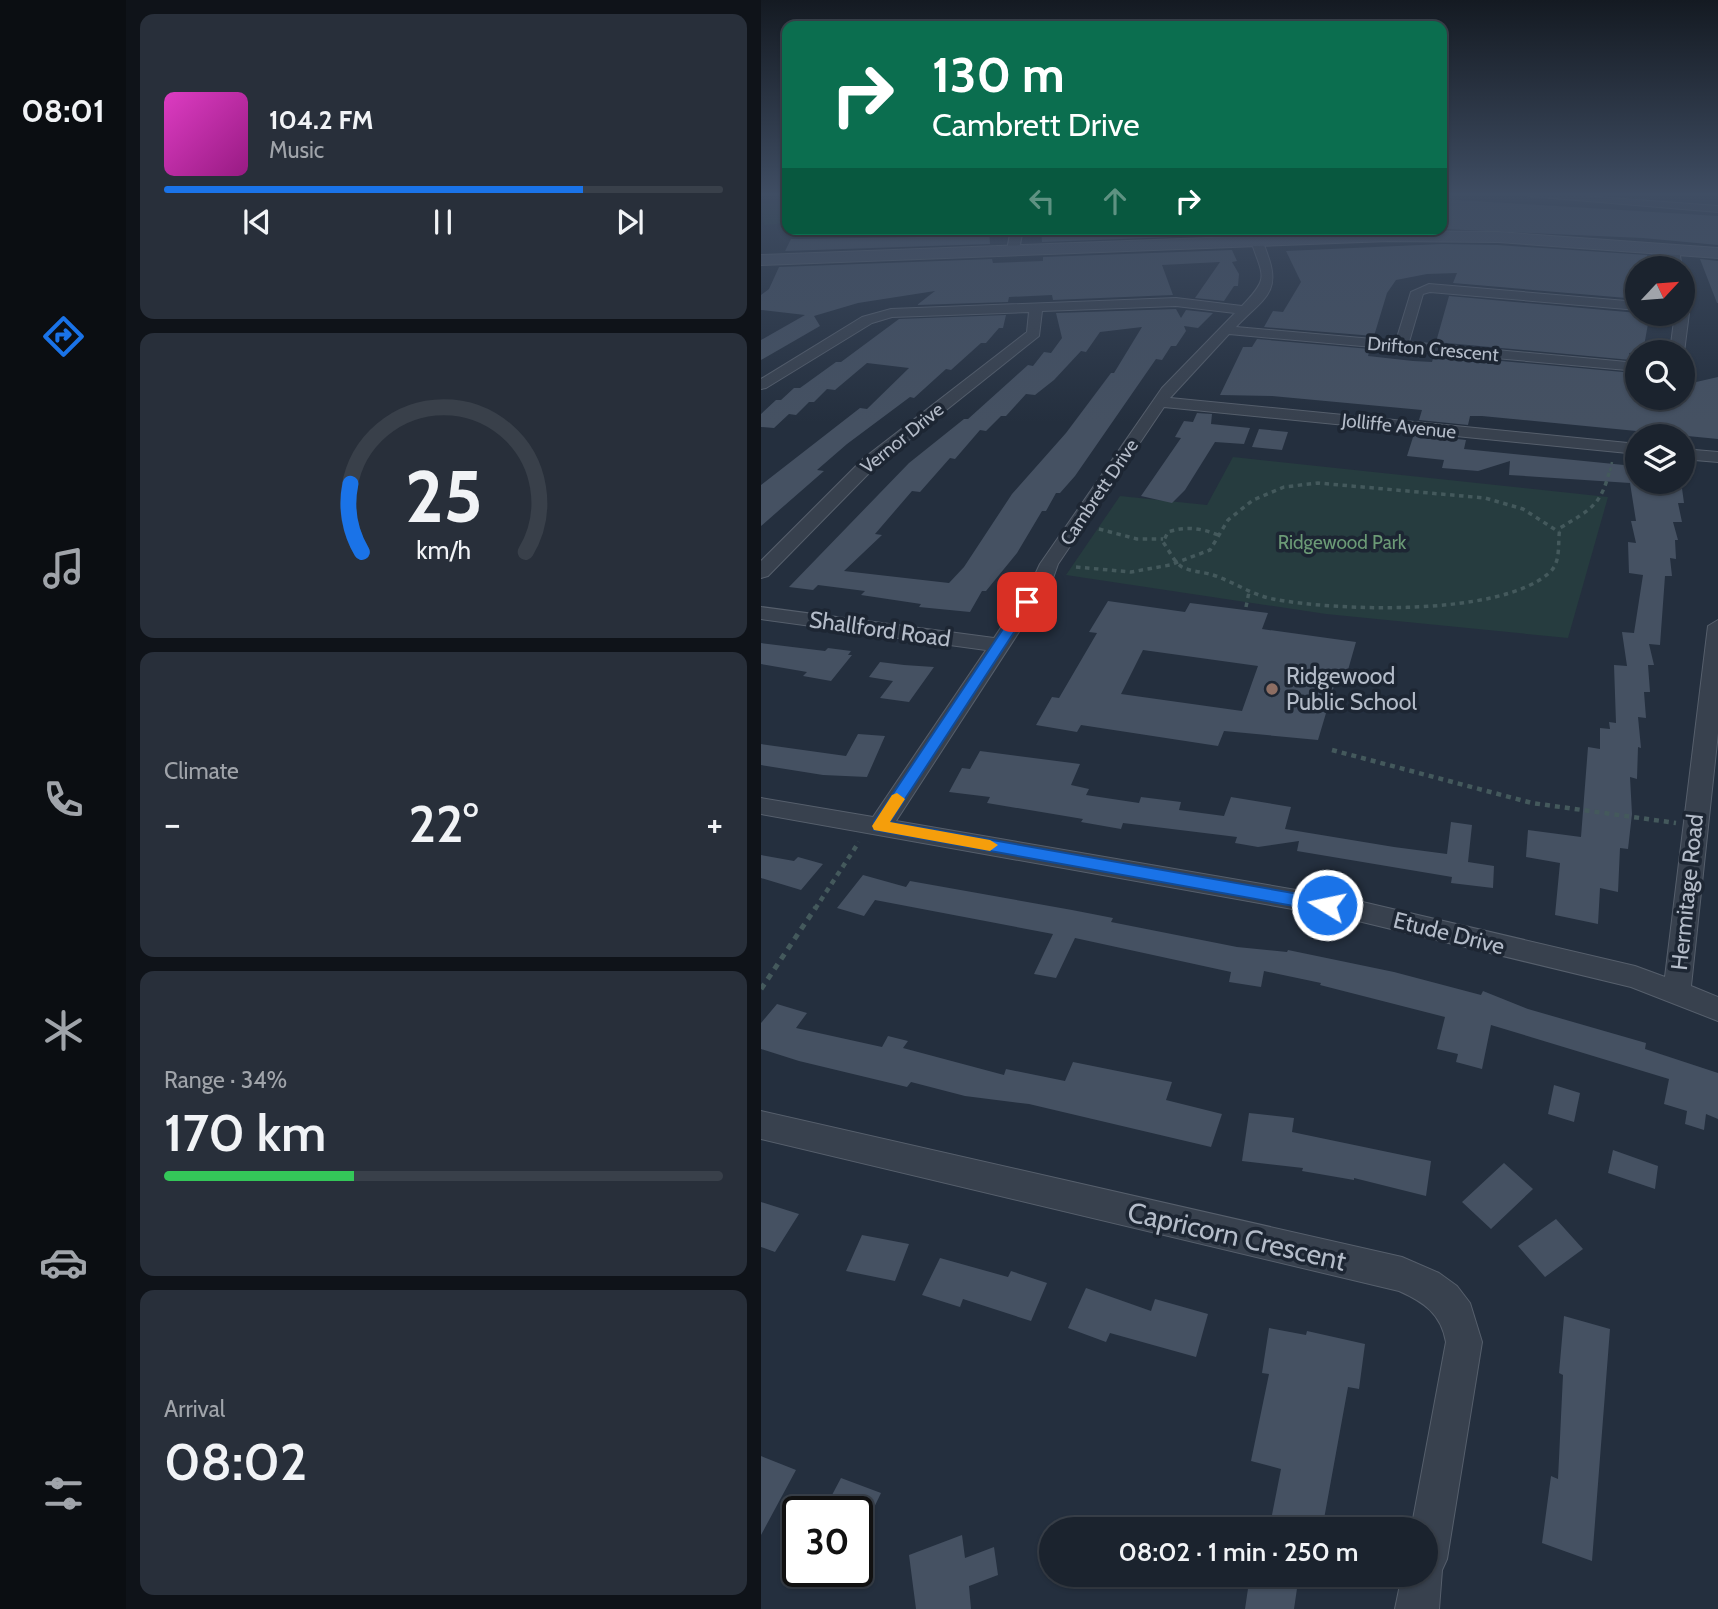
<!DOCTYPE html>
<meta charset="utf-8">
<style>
body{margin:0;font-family:Cabin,sans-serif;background:#282f3a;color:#f1f3f6;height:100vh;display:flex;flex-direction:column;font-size:26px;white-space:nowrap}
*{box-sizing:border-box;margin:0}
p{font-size:23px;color:#a0a4aa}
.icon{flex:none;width:38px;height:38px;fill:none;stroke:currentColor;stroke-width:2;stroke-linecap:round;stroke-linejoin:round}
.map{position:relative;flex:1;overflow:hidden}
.details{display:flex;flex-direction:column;gap:14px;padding:14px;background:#0f1319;width:635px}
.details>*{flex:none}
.guide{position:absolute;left:21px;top:21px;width:665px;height:214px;border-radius:14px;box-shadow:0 2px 5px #0004,0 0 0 2px #39404a;background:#0b6e4f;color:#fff;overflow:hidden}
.needle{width:46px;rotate:64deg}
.tools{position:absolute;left:864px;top:256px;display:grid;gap:14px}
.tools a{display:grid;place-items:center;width:70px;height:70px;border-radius:50%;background:#1b232e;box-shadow:0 2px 5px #0004,0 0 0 2px #39404a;font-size:35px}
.speed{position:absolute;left:21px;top:1496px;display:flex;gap:14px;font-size:35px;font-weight:700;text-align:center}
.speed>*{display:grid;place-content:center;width:91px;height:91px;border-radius:50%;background:#1b232e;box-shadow:0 2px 5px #0004,0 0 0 2px #39404a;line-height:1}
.speed .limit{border:4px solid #111;border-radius:10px;background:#fff;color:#111}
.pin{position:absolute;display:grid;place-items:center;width:60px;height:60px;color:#fff;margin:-30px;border-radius:14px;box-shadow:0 4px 10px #0006}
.me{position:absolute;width:77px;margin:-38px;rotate:280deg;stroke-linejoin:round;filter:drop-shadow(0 0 5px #0008)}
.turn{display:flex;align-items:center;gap:24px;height:147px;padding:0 35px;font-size:32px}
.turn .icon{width:91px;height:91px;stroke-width:2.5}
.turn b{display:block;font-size:49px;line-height:60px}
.lanes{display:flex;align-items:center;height:66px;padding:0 35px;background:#0003;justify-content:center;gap:35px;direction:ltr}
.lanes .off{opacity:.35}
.big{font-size:52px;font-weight:600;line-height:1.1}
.details .tile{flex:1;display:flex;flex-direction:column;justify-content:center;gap:10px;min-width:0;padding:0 24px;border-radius:14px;background:#282f3a}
.details .dial{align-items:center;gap:0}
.dial svg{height:182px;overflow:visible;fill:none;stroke:#39404a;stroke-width:7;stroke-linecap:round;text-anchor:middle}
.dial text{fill:#f1f3f6;stroke:none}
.song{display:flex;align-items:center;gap:21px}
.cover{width:84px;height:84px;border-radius:10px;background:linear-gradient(135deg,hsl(310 70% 55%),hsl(310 70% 35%))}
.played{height:7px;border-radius:4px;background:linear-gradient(90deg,#1a73e8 75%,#39404a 75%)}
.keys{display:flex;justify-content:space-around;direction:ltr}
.heat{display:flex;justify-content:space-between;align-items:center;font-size:38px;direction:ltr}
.charge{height:10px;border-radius:5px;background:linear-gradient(90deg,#34c759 34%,#39404a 0)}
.trip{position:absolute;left:278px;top:1517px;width:399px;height:70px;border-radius:35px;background:#1b232e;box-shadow:0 2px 5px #0004,0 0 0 2px #39404a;font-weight:600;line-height:70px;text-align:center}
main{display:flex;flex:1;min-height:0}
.dock{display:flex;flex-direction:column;width:126px;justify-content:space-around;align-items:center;background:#0b0e12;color:#a0a4aa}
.dock .icon{width:49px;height:49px}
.dock .on{color:#1a73e8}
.dock b{font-size:32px;color:#f1f3f6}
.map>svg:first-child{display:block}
.green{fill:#263c3f}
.building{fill:#455162;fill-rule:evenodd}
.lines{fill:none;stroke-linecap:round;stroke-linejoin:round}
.street-casing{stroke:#565f6c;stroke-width:2}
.secondary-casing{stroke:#565f6c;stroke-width:2}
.path-far4{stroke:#44595c;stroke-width:2;stroke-dasharray:2.5 2.5;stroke-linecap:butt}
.path-far3{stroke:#44595c;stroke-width:2.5;stroke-dasharray:3.5 3.5;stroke-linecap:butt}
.path-far2{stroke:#44595c;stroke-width:3.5;stroke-dasharray:4.5 4.5;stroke-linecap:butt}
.path-far1{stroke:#44595c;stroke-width:4.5;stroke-dasharray:5 5;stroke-linecap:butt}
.path{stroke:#44595c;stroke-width:5;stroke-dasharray:6 6;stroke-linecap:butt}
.street{fill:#38414e;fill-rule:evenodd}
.secondary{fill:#465061;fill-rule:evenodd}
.route{fill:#1a73e8;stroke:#114b97;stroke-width:2}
.slow{fill:#f59e0b}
.education-dot{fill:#8d6e63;stroke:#1d2633;stroke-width:2.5}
.labels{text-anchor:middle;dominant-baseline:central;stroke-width:7;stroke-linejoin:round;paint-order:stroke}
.far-street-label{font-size:19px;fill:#b4bcc9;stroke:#1d2633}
.far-park-label{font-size:19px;fill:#6b9a76;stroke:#1d2633}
.street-label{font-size:23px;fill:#b4bcc9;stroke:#1d2633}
.poi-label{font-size:23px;fill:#b4bcc9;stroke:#1d2633;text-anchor:start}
.near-street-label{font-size:28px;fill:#b4bcc9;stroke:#1d2633}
</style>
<main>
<nav class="dock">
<b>08:01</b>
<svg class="icon on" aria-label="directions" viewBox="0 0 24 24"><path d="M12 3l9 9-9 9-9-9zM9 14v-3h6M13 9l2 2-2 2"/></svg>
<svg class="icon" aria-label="music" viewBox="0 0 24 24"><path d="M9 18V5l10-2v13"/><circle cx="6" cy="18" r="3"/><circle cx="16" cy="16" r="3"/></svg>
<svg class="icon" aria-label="phone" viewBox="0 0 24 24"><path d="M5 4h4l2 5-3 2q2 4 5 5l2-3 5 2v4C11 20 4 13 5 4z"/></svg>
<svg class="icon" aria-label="climate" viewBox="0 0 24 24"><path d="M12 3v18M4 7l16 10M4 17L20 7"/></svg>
<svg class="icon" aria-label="car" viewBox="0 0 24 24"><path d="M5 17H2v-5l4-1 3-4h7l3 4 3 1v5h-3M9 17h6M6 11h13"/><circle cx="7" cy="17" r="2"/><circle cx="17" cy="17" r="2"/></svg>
<svg class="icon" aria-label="filters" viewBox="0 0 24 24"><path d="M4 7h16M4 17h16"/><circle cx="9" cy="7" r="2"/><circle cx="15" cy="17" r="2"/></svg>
</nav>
<section class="details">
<div class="tile">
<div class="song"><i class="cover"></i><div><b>104.2 FM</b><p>Music</p></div></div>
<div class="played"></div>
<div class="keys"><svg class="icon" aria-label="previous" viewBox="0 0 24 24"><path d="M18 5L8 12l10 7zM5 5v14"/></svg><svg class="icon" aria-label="pause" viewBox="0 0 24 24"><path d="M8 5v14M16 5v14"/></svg><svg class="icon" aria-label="next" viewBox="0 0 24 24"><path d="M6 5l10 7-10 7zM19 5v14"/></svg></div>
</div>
<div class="tile dial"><svg viewBox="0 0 100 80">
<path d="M14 69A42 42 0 1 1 86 69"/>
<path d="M14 69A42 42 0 0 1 9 39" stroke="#1a73e8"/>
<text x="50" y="56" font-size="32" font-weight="700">25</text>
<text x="50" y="72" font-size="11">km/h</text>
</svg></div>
<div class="tile"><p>Climate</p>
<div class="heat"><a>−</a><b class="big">22°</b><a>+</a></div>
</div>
<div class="tile"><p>Range · 34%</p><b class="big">170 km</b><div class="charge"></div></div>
<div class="tile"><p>Arrival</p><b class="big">08:02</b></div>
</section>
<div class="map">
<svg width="957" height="1609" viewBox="0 0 957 1609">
<rect width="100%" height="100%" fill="#242f3e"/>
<!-- green -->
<path class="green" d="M 26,201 L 26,223 L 3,225 L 0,204 Z
M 472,457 L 847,497 L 807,638 L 565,614 L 305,575 L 359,496 L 446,505 Z"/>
<!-- building -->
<path class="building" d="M 681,199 L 957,216 L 957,245 L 882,238 L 681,229 Z
M 218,229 L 228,229 L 229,244 L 24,251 L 30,239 L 157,237 L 166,232 L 215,234 Z
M 304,229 L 462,229 L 464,235 L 281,242 L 280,230 Z
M 681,244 L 737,245 L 886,255 L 889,268 L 877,268 L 877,299 L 692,283 L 696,273 L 666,274 L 635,280 L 626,293 L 613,336 L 503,327 L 512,311 L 522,312 L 540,282 L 525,251 Z
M 471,250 L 476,261 L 471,262 L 478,274 L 477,286 L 473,286 L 463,301 L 434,298 L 459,262 L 401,265 L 412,295 L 292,300 L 291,295 L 248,297 L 247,302 L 156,305 L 174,291 L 97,303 L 53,316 L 59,326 L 0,360 L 0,340 L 44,315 L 0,310 L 0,295 L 8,289 L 18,267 L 231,259 L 232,263 L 282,261 L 282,257 Z
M 939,259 L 957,261 L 957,303 L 956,303 Z
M 688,296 L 877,313 L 877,317 L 888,318 L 882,352 L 868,353 L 870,360 L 675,342 Z
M 415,309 L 420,318 L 425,310 L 452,313 L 437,328 L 423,326 L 425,331 L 415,346 L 410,346 L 401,360 L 395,359 L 314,476 L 299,493 L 295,493 L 285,511 L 281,511 L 256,553 L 225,591 L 221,591 L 209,612 L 158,607 L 160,604 L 100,595 L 104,591 L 57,585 L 52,590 L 28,587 L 148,463 L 203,419 L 207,419 L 267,365 L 272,366 L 283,352 L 290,353 L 301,338 L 295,313 ZM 381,327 L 353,373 L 350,373 L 305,433 L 251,494 L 203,567 L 188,583 L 83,571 L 121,535 L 114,534 L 151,491 L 159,492 L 189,458 L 194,459 L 219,430 L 225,431 L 240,416 L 245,416 L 265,394 L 274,395 L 293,380 L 320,351 L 325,352 L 339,332 Z
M 245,315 L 242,328 L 238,328 L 225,343 L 220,343 L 190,370 L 185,369 L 153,398 L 149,397 L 86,444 L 56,470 L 63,471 L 0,526 L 0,485 L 99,408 L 106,409 L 148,368 L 106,363 L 74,390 L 66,389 L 53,402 L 48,402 L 35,415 L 28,414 L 13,428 L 0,427 L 0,414 L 15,400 L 20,400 L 33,388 L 39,388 L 75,362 L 80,362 L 138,319 Z
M 496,339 L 609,349 L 607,356 L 652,361 L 671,362 L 673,355 L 873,373 L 877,397 L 922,397 L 922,385 L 957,377 L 957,439 L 721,416 L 709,416 L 707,425 L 658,420 L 661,410 L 511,396 L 459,395 L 482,347 L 491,347 Z
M 436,413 L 451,414 L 450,424 L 489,428 L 483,444 L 454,442 L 424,490 L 411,503 L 380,496 L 420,438 L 414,437 L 423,421 L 432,422 Z
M 498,429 L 527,432 L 521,450 L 491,447 Z
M 653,434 L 705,440 L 703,449 L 873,466 L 874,481 L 920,481 L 923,503 L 917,503 L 921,522 L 912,522 L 917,540 L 914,540 L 915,559 L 909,558 L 911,576 L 904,576 L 899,645 L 888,644 L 893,665 L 887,665 L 889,692 L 883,692 L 885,718 L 877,717 L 880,748 L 877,747 L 876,779 L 869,777 L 871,814 L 867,849 L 859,848 L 857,892 L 839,888 L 837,924 L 794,915 L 799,863 L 765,857 L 767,830 L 820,837 L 827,747 L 839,749 L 839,728 L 849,729 L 848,722 L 855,723 L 853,665 L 866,666 L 861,632 L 873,633 L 882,575 L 868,573 L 867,542 L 875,543 L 870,521 L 875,521 L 869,483 L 748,475 L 749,461 L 717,471 L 681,468 L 683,460 L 646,456 Z
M 347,601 L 424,612 L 429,603 L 507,613 L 501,629 L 595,642 L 585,677 L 576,676 L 557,740 L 463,731 L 457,746 L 320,725 L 316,732 L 275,725 L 291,697 L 298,698 L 336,633 L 328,632 ZM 382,650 L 497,666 L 481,711 L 360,694 Z
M 0,643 L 64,651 L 67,648 L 90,651 L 87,655 L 91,655 L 70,681 L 42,676 L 46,672 L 0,664 Z
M 119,662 L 143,665 L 173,667 L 148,702 L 119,698 L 132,681 L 108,677 Z
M 97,734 L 124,736 L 106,777 L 62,775 L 0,765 L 0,744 L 85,756 Z
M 219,751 L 319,764 L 310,785 L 328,789 L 325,795 L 378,803 L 380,797 L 420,802 L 418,810 L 463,816 L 470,797 L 530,807 L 524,829 L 633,847 L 686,854 L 690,822 L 711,825 L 707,862 L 733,866 L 732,888 L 690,883 L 691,877 L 536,851 L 538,841 L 497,847 L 474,843 L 476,837 L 362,823 L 360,829 L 320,822 L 322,819 L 226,803 L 229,797 L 188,792 L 201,768 L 209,769 Z
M 0,855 L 33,861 L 37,857 L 62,864 L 40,890 L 0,878 Z
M 102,875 L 145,887 L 149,881 L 311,910 L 352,918 L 350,922 L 476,947 L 526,952 L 527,950 L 633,972 L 720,995 L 722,991 L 767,1009 L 885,1043 L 884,1049 L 957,1073 L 957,1119 L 945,1114 L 943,1130 L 924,1124 L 926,1111 L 903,1104 L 908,1079 L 730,1025 L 721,1069 L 695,1062 L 697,1054 L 676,1049 L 684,1017 L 559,985 L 560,983 L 503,971 L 500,987 L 468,982 L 470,972 L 314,938 L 295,978 L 273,974 L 292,934 L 114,900 L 103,916 L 76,908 Z
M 16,1004 L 46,1013 L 35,1028 L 121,1047 L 127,1036 L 147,1041 L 142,1048 L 243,1075 L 245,1069 L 304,1081 L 312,1062 L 411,1082 L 405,1100 L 461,1114 L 450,1147 L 268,1104 L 204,1096 L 150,1082 L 146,1087 L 38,1061 L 0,1049 L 0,1023 Z
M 793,1085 L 819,1093 L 813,1122 L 787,1114 Z
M 488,1113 L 533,1118 L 531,1132 L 670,1161 L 665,1196 L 593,1178 L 593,1180 L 541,1171 L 542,1168 L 481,1161 Z
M 852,1150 L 897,1166 L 894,1189 L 847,1173 Z
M 743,1163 L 772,1189 L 730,1229 L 701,1202 Z
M 0,1202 L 38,1214 L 14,1252 L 0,1247 Z
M 795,1219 L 822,1249 L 784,1277 L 757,1246 Z
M 101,1235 L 148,1244 L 134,1281 L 85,1271 Z
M 179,1258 L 247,1277 L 250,1271 L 286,1283 L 270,1321 L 202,1299 L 199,1307 L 161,1295 Z
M 325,1288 L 390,1311 L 394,1299 L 447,1314 L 435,1357 L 349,1333 L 345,1342 L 307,1328 Z
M 803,1316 L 849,1329 L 831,1561 L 781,1543 L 790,1476 L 797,1479 L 802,1375 L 798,1373 Z
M 508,1328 L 545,1335 L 546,1331 L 604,1344 L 598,1389 L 587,1387 L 561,1530 L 508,1530 L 520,1469 L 490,1461 L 508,1374 L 501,1373 Z
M 0,1456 L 35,1470 L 0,1535 Z
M 80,1478 L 120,1493 L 96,1543 L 96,1512 L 62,1512 Z
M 201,1535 L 204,1558 L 233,1547 L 237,1575 L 208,1586 L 210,1609 L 155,1609 L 148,1555 Z
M 489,1575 L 538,1575 L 533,1609 L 484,1609 Z"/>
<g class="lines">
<defs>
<path id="street" d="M 768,196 L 822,196 L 957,206 L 957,212 Z
M 250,229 L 262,229 L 258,250 L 252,254 L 246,250 Z
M 496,238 C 503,241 504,248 507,256 C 521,294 500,300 475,327 L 635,341 L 650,292 L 668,284 L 877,302 L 877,310 L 669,292 L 662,294 L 648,342 L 877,363 L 877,371 L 468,334 L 409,398 L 877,444 L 877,454 L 403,407 L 297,564 L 291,581 L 135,821 L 593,900 L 874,966 L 904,977 L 947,626 L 957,620 L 957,733 L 930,986 L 957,997 L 957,1021 L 870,987 L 593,920 L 0,814 L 0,798 L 112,817 L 225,650 L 0,619 L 0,607 L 233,638 L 271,581 L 279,564 L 401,388 L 474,313 L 415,306 L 281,311 L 278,336 L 115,466 L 7,576 L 0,578 L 0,561 L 103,458 L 266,332 L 268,312 L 131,317 L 111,323 L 5,388 L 0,389 L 0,379 L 101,317 L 130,309 L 415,298 L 481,306 C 509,277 502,277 490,241 Z
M 912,246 L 918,250 L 921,268 L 909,268 L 906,250 Z
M 922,309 L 928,313 L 923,352 L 909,352 L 914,313 L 922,313 Z
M 922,449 L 957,452 L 957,462 L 922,459 Z
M 0,1111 L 641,1257 L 678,1273 L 696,1286 L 709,1303 L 721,1342 L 686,1559 L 681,1570 L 678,1609 L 634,1609 L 641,1575 L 665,1575 L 665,1530 L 650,1530 L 685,1342 C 680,1314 663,1302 638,1291 L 0,1139 Z"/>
<path id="secondary" d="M 627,231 L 737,232 L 957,248 L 957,258 L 737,242 L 627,241 L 0,265 L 0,255 Z"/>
</defs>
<!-- street casing -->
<use href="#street" class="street-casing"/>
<!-- secondary casing -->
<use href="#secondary" class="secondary-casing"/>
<!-- path-far4 -->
<path class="path-far4" d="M 690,196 L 693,223"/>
<!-- path-far3 -->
<path class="path-far3" d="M 849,471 L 851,462"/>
<!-- path-far2 -->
<path class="path-far2" d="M 338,529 L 376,539 L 402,539
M 457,535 C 440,528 425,526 407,532 L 402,542 C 408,550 413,562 421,567 C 431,572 443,572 452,575 C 473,582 491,595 512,599 C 575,611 738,617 788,573 C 801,562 796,543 799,528 C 830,509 840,506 849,469
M 315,567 L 370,572 L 409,565 L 449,550 L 467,520 L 492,500 L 523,487 L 557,483 L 724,498 L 762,509 L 798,532
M 485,607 L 488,592"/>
<!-- path-far1 -->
<path class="path-far1" d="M 571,750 L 771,803 L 915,823
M 54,909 L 98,842"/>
<!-- path -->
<path class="path" d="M 0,989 L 55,907"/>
<!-- street -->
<use href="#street" class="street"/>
<!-- secondary -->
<use href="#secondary" class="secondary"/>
</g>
<!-- sky -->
<linearGradient id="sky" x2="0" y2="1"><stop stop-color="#141a22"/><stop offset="0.46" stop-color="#3f4d63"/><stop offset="1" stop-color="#3f4d63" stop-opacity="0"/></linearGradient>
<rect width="957" height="422" fill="url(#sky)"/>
<!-- route -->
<path class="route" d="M 262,599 L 273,602 L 129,822 L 566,899 L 572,900 L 575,905 L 572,910 L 566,912 L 113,830 L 113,822 Z"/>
<!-- slow -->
<path class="slow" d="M 136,793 L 144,799 L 129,822 L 229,840 L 237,845 L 229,851 L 113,830 L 111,826 L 131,795 Z"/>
<!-- markers -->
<circle class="education-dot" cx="511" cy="689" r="7"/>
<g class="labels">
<!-- far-street labels -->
<g class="far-street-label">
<text transform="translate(672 349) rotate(5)">Drifton Crescent</text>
<text transform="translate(638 426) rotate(6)">Jolliffe Avenue</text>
<text transform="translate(141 438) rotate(-39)">Vernor Drive</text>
<text transform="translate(338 492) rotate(-56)">Cambrett Drive</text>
</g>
<!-- far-park labels -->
<g class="far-park-label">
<text x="581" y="542">Ridgewood Park</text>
</g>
<!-- street labels -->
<g class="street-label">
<text transform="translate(119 629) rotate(8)">Shallford Road</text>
<text transform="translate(926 892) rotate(-84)">Hermitage Road</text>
<text transform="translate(688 933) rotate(14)">Etude Drive</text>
</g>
<!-- poi labels -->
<g class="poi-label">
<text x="525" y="676">Ridgewood<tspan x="525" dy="26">Public School</tspan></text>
</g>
<!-- near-street labels -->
<g class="near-street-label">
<text transform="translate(476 1236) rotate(13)">Capricorn Crescent</text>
</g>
</g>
</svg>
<div class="tools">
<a><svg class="needle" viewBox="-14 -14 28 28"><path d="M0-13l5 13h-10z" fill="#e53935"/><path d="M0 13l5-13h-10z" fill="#a0a4aa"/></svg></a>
<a><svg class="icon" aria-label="search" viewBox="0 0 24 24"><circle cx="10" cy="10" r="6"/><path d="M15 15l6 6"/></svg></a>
<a><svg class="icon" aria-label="layers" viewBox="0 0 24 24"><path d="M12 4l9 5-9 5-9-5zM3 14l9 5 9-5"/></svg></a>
</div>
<div class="speed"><div class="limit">30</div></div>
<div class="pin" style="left:266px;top:602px;background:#d93025"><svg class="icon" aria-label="arrive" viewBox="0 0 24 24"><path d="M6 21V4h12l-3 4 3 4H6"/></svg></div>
<svg class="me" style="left:566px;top:905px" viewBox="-20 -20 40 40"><circle r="17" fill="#1a73e8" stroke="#fff" stroke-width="3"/><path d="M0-11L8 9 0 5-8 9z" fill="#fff"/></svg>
<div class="trip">08:02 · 1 min · 250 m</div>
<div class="guide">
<div class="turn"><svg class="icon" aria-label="right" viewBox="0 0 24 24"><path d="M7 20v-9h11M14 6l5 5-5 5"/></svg><div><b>130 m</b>Cambrett Drive</div></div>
<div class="lanes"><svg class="icon off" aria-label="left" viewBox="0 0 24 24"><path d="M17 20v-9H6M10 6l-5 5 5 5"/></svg><svg class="icon off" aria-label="ahead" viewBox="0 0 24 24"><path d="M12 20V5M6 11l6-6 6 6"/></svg><svg class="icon" aria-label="right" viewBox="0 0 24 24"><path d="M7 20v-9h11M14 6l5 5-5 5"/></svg></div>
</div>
</div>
</main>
